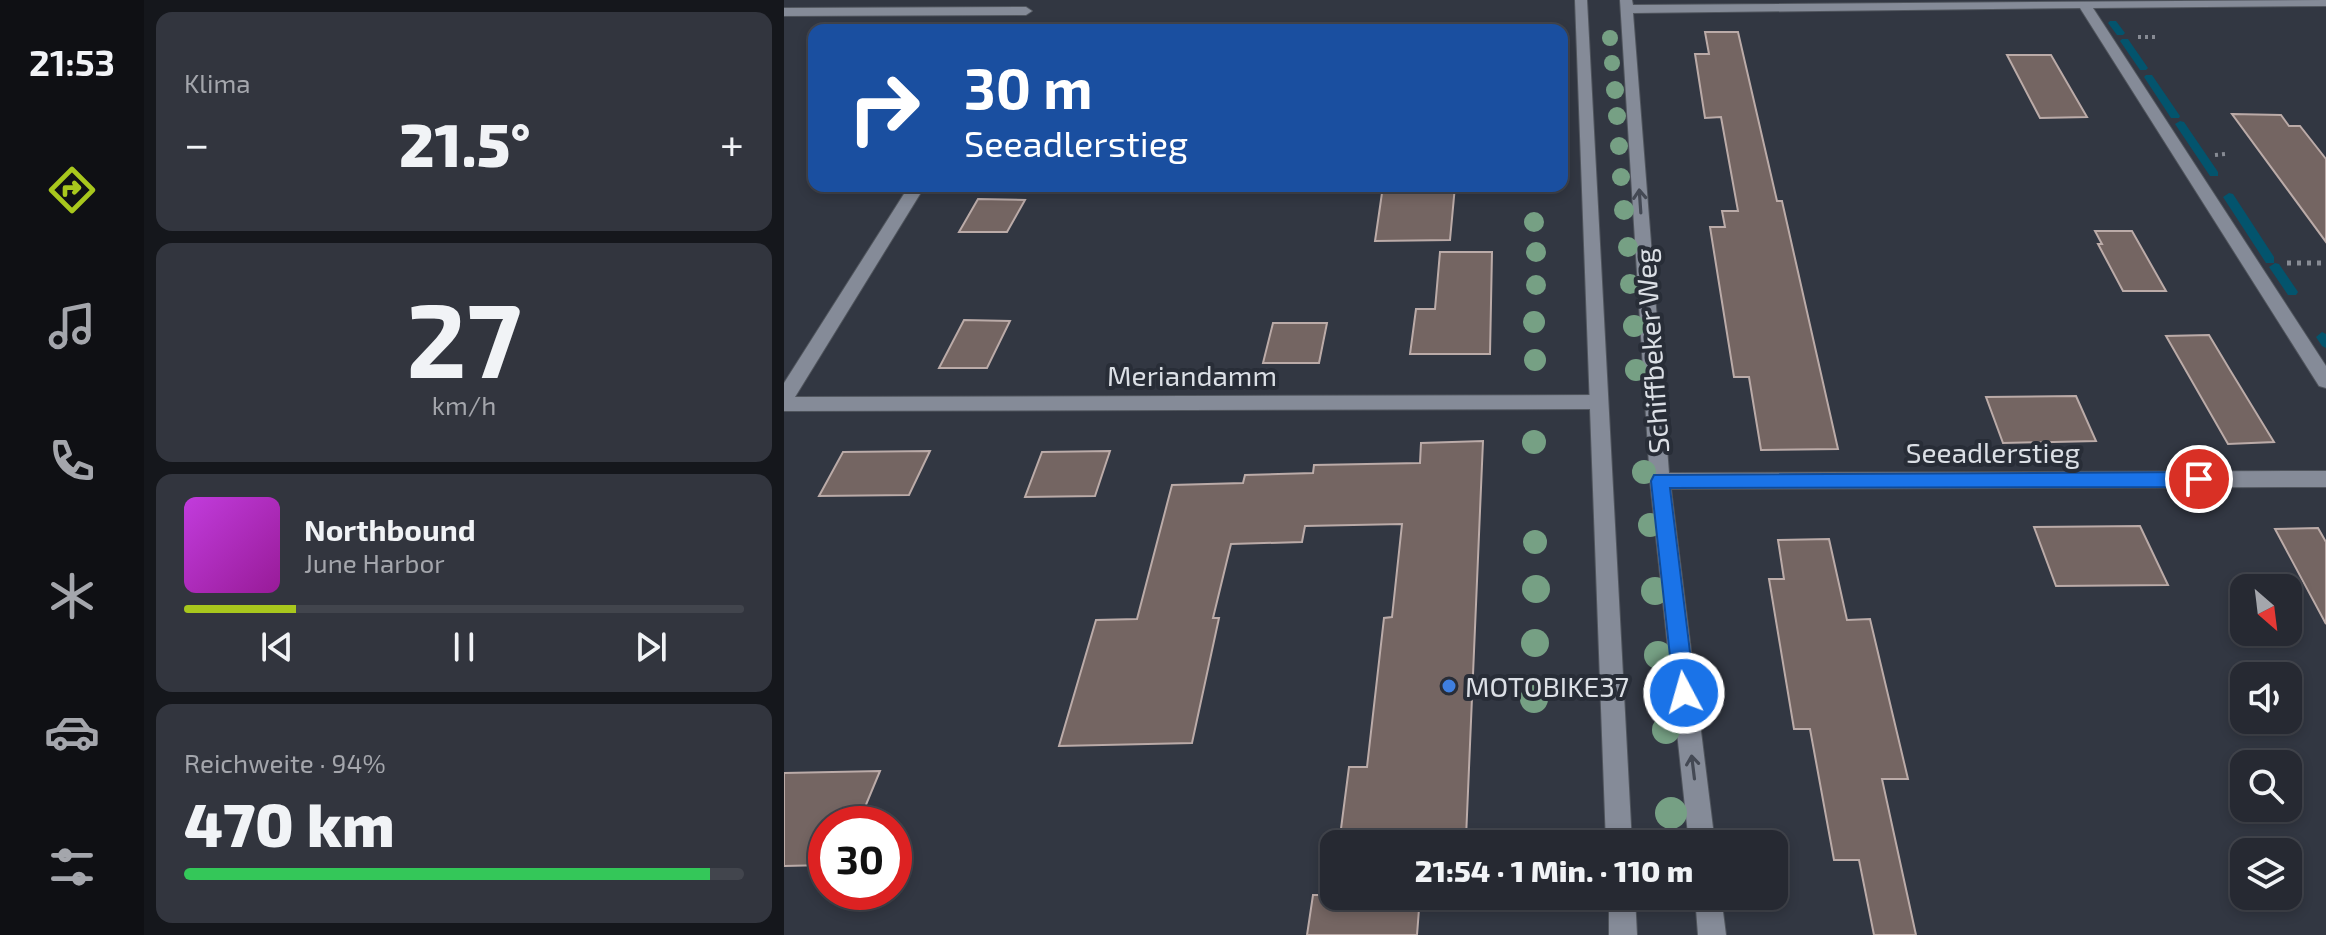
<!DOCTYPE html>
<html lang="de">
<meta charset="utf-8">
<style>
body{margin:0;font-family:"Exo 2",sans-serif;background:#32353e;color:#f1f3f6;height:100vh;display:flex;flex-direction:column;font-size:30px;white-space:nowrap}
*{box-sizing:border-box;margin:0}
p{font-size:26px;color:#a4a6ac}
.icon{flex:none;width:44px;height:44px;fill:none;stroke:currentColor;stroke-width:2;stroke-linecap:round;stroke-linejoin:round}
.map{position:relative;flex:1;overflow:hidden}
.details{display:flex;flex-direction:column;gap:12px;padding:12px;background:#15171c;width:640px}
.details>*{flex:none}
.banner{position:absolute;left:24px;top:24px;width:760px;height:168px;border-radius:16px;box-shadow:0 4px 12px #0003,0 0 0 2px #42454d;background:#1a4fa0;color:#fff;overflow:hidden}
.needle{width:52px;rotate:152deg}
.fabs{position:absolute;left:1446px;top:574px;display:grid;gap:16px}
.fabs a{display:grid;place-items:center;width:72px;height:72px;border-radius:16px;background:#262932;box-shadow:0 4px 12px #0003,0 0 0 2px #42454d;font-size:40px}
.speed{position:absolute;left:24px;top:806px;display:flex;gap:16px;font-size:40px;font-weight:700;text-align:center}
.speed>*{display:grid;place-content:center;width:104px;height:104px;border-radius:50%;background:#262932;box-shadow:0 4px 12px #0003,0 0 0 2px #42454d;line-height:1}
.speed .limit{border:12px solid #d22;background:#fff;color:#111}
.pin{position:absolute;display:grid;place-items:center;width:68px;height:68px;color:#fff;margin:-34px;border:4px solid #fff;border-radius:50%;box-shadow:0 2px 8px #0007}
.me{position:absolute;width:88px;margin:-44px;rotate:354deg;stroke-linejoin:round;filter:drop-shadow(0 0 6px #0008)}
.turn{display:flex;align-items:center;gap:28px;height:168px;padding:0 24px;font-size:36px}
.turn .icon{width:104px;height:104px;stroke-width:2.5}
.turn b{display:block;font-size:56px;line-height:68px}
.big{font-size:60px;font-weight:800;line-height:1.1}
.details .card{flex:1;display:flex;flex-direction:column;justify-content:center;gap:12px;min-width:0;padding:0 28px;border-radius:16px;background:#32353e}
.details .dial{align-items:center;gap:0}
.dial b{font-size:104px;line-height:1}
.song{display:flex;align-items:center;gap:24px}
.cover{width:96px;height:96px;border-radius:12px;background:linear-gradient(135deg,hsl(290 70% 55%),hsl(300 70% 35%))}
.played{height:8px;border-radius:4px;background:linear-gradient(90deg,#a8c71d 20%,#42454d 20%)}
.keys{display:flex;justify-content:space-around;direction:ltr}
.heat{display:flex;justify-content:space-between;align-items:center;font-size:44px;direction:ltr}
.charge{height:12px;border-radius:6px;background:linear-gradient(90deg,#34c759 94%,#42454d 0)}
.trip{position:absolute;left:536px;top:830px;width:468px;height:80px;border-radius:16px;background:#262932;box-shadow:0 4px 12px #0003,0 0 0 2px #42454d;font-weight:800;line-height:80px;text-align:center}
main{display:flex;flex:1;min-height:0}
.menu{display:flex;flex-direction:column;width:144px;justify-content:space-around;align-items:center;background:#0f1014;color:#a4a6ac}
.menu .icon{width:56px;height:56px}
.menu .current{color:#a8c71d}
.menu b{font-size:36px;color:#f1f3f6}
.map>svg:first-child{display:block}
.lines{fill:none;stroke-linecap:round;stroke-linejoin:round}
.stream{fill:#03546d;fill-rule:evenodd}
.building{fill:#746562;stroke:#bbaba8;stroke-width:2}
.minor-casing{stroke:#50555d;stroke-width:2}
.secondary-casing{stroke:#50555d;stroke-width:2}
.path-far1{stroke:#878b94;stroke-width:4;stroke-dasharray:3 4;stroke-linecap:butt}
.path{stroke:#878b94;stroke-width:5;stroke-dasharray:4 6;stroke-linecap:butt}
.minor{fill:#858b98;fill-rule:evenodd}
.secondary{fill:#858b98;fill-rule:evenodd}
.tree{fill:#76a084}
.oneway{stroke:#444954}
.route{fill:#1a73e8;stroke:#114b97;stroke-width:2}
.shop-dot{fill:#3f7fe0;stroke:#282d37;stroke-width:3}
.labels{text-anchor:middle;dominant-baseline:central;stroke-width:8;stroke-linejoin:round;paint-order:stroke}
.street-label{font-size:28px;fill:#dbdfe5;stroke:#282d37}
.poi-label{font-size:28px;fill:#dbdfe5;stroke:#282d37;text-anchor:start}
</style>
<main>
<nav class="menu">
<b>21:53</b>
<svg class="icon current" aria-label="directions" viewBox="0 0 24 24"><path d="M12 3l9 9-9 9-9-9zM9 14v-3h6M13 9l2 2-2 2"/></svg>
<svg class="icon" aria-label="music" viewBox="0 0 24 24"><path d="M9 18V5l10-2v13"/><circle cx="6" cy="18" r="3"/><circle cx="16" cy="16" r="3"/></svg>
<svg class="icon" aria-label="phone" viewBox="0 0 24 24"><path d="M5 4h4l2 5-3 2q2 4 5 5l2-3 5 2v4C11 20 4 13 5 4z"/></svg>
<svg class="icon" aria-label="climate" viewBox="0 0 24 24"><path d="M12 3v18M4 7l16 10M4 17L20 7"/></svg>
<svg class="icon" aria-label="car" viewBox="0 0 24 24"><path d="M5 17H2v-5l4-1 3-4h7l3 4 3 1v5h-3M9 17h6M6 11h13"/><circle cx="7" cy="17" r="2"/><circle cx="17" cy="17" r="2"/></svg>
<svg class="icon" aria-label="filters" viewBox="0 0 24 24"><path d="M4 7h16M4 17h16"/><circle cx="9" cy="7" r="2"/><circle cx="15" cy="17" r="2"/></svg>
</nav>
<section class="details">
<div class="card"><p>Klima</p>
<div class="heat"><a>−</a><b class="big">21.5°</b><a>+</a></div>
</div>
<div class="card dial"><b>27</b><p>km/h</p></div>
<div class="card">
<div class="song"><i class="cover"></i><div><b>Northbound</b><p>June Harbor</p></div></div>
<div class="played"></div>
<div class="keys"><svg class="icon" aria-label="previous" viewBox="0 0 24 24"><path d="M18 5L8 12l10 7zM5 5v14"/></svg><svg class="icon" aria-label="pause" viewBox="0 0 24 24"><path d="M8 5v14M16 5v14"/></svg><svg class="icon" aria-label="next" viewBox="0 0 24 24"><path d="M6 5l10 7-10 7zM19 5v14"/></svg></div>
</div>
<div class="card"><p>Reichweite · 94%</p><b class="big">470 km</b><div class="charge"></div></div>
</section>
<div class="map">
<svg width="1542" height="935" viewBox="0 0 1542 935">
<rect width="100%" height="100%" fill="#323742"/>
<g class="lines">
<!-- stream -->
<path class="stream" d="M 1326,21 L 1332,21 L 1341,33 L 1339,35 L 1333,35 L 1324,23 Z
M 1338,39 L 1344,39 L 1364,68 L 1362,70 L 1356,70 L 1336,41 Z
M 1362,75 L 1368,75 L 1396,116 L 1395,118 L 1387,118 L 1360,77 Z
M 1396,121 L 1400,122 L 1434,172 L 1434,176 L 1426,176 L 1391,124 Z
M 1445,193 L 1449,194 L 1490,257 L 1490,263 L 1482,263 L 1439,197 Z
M 1491,263 L 1495,264 L 1512,289 L 1514,292 L 1512,295 L 1504,295 L 1487,270 L 1485,267 Z
M 1538,332 L 1542,334 L 1542,348 L 1538,346 L 1532,337 Z"/>
</g>
<!-- building -->
<path class="building" d="M 921,32 L 954,32 L 993,201 L 998,201 L 1054,449 L 977,450 L 965,377 L 950,377 L 926,227 L 941,227 L 938,211 L 954,211 L 937,117 L 921,118 L 911,54 L 925,54 Z
M 1223,55 L 1267,55 L 1303,117 L 1256,118 Z
M 1448,114 L 1497,115 L 1505,126 L 1516,126 L 1542,159 L 1542,242 Z
M 599,186 L 671,186 L 666,240 L 591,241 Z
M 194,199 L 241,200 L 223,232 L 175,232 Z
M 1311,231 L 1348,231 L 1382,291 L 1339,291 L 1314,244 L 1318,244 Z
M 656,252 L 708,252 L 706,354 L 626,354 L 632,309 L 651,309 Z
M 180,320 L 226,321 L 203,368 L 155,368 Z
M 489,323 L 543,323 L 535,363 L 479,363 Z
M 1425,335 L 1446,370 L 1490,442 L 1444,444 L 1382,336 Z
M 1292,396 L 1312,441 L 1219,443 L 1202,397 Z
M 699,441 L 682,838 L 673,838 L 673,844 L 555,844 L 565,767 L 583,767 L 600,618 L 608,617 L 618,524 L 521,526 L 518,542 L 447,544 L 429,618 L 435,618 L 408,743 L 275,746 L 312,620 L 353,619 L 388,485 L 459,483 L 461,475 L 529,473 L 530,465 L 636,463 L 637,443 Z
M 146,451 L 125,495 L 35,496 L 59,452 Z
M 326,451 L 311,496 L 241,497 L 258,452 Z
M 1356,526 L 1384,585 L 1272,586 L 1250,527 Z
M 1534,528 L 1542,542 L 1542,624 L 1491,529 Z
M 1045,539 L 1063,620 L 1086,619 L 1124,779 L 1098,779 L 1132,935 L 1090,935 L 1075,860 L 1050,860 L 1026,729 L 1010,729 L 985,579 L 1000,579 L 994,540 Z
M 96,771 L 74,824 L 42,824 L 42,865 L 0,866 L 0,773 Z
M 550,884 L 550,896 L 636,896 L 633,935 L 523,935 L 529,895 L 549,895 Z"/>
<g class="lines">
<defs>
<path id="minor" d="M 836,0 L 848,0 L 849,5 L 1542,0 L 1542,6 L 1309,8 L 1542,366 L 1542,388 L 1535,386 L 1296,8 L 849,13 L 885,473 L 1542,471 L 1542,487 L 887,489 L 931,844 L 905,844 L 866,481 Z
M 0,8 L 242,7 L 248,11 L 242,15 L 0,16 Z
M 125,186 L 141,186 L 11,397 L 815,395 L 824,402 L 815,409 L 0,411 L 0,383 Z
M 911,896 L 937,896 L 942,935 L 914,935 Z"/>
<path id="secondary" d="M 791,0 L 803,0 L 848,844 L 822,844 Z
M 825,896 L 851,896 L 853,935 L 825,935 Z"/>
</defs>
<!-- minor casing -->
<use href="#minor" class="minor-casing"/>
<!-- secondary casing -->
<use href="#secondary" class="secondary-casing"/>
<!-- path-far1 -->
<path class="path-far1" d="M 1354,37 L 1372,37
M 1431,155 L 1442,154"/>
<!-- path -->
<path class="path" d="M 1503,263 L 1542,263"/>
<!-- minor -->
<use href="#minor" class="minor"/>
<!-- secondary -->
<use href="#secondary" class="secondary"/>
</g>
<!-- trees -->
<g class="tree">
<circle cx="826" cy="38" r="8"/>
<circle cx="828" cy="63" r="8"/>
<circle cx="831" cy="90" r="9"/>
<circle cx="833" cy="116" r="9"/>
<circle cx="835" cy="146" r="9"/>
<circle cx="837" cy="177" r="9"/>
<circle cx="840" cy="210" r="10"/>
<circle cx="750" cy="222" r="10"/>
<circle cx="844" cy="247" r="10"/>
<circle cx="752" cy="252" r="10"/>
<circle cx="846" cy="284" r="10"/>
<circle cx="752" cy="285" r="10"/>
<circle cx="750" cy="322" r="11"/>
<circle cx="850" cy="326" r="11"/>
<circle cx="751" cy="360" r="11"/>
<circle cx="852" cy="370" r="11"/>
<circle cx="750" cy="442" r="12"/>
<circle cx="860" cy="472" r="12"/>
<circle cx="866" cy="525" r="12"/>
<circle cx="751" cy="542" r="12"/>
<circle cx="752" cy="589" r="14"/>
<circle cx="871" cy="591" r="14"/>
<circle cx="751" cy="643" r="14"/>
<circle cx="874" cy="655" r="14"/>
<circle cx="750" cy="699" r="14"/>
<circle cx="882" cy="730" r="14"/>
<circle cx="887" cy="813" r="16"/>
</g>
<!-- one-way arrows -->
<defs><path id="oneway-shaft" d="M-6 0H5M1.5-3L5.5 0L1.5 3" fill="none" stroke-width="1.6" stroke-linecap="round" stroke-linejoin="round" transform="scale(2)"/></defs>
<g class="oneway">
<use href="#oneway-shaft" transform="translate(856 201) rotate(-94)"/>
<use href="#oneway-shaft" transform="translate(909 767) rotate(-97)"/>
</g>
<!-- route -->
<path class="route" d="M 1415,472 L 1424,479 L 1415,487 L 886,488 L 911,693 L 908,700 L 900,703 L 893,700 L 890,693 L 867,481 L 870,475 Z"/>
<!-- markers -->
<circle class="shop-dot" cx="665" cy="686" r="8"/>
<g class="labels">
<!-- street labels -->
<g class="street-label">
<text transform="translate(867 351) rotate(-94)">Schiffbeker Weg</text>
<text x="408" y="375">Meriandamm</text>
<text x="1209" y="452">Seeadlerstieg</text>
</g>
<!-- poi labels -->
<g class="poi-label">
<text x="681" y="686">MOTOBIKE37</text>
</g>
</g>
</svg>
<div class="fabs">
<a><svg class="needle" viewBox="-14 -14 28 28"><path d="M0-13l5 13h-10z" fill="#e53935"/><path d="M0 13l5-13h-10z" fill="#a4a6ac"/></svg></a>
<a><svg class="icon" aria-label="sound" viewBox="0 0 24 24"><path d="M4 9h4l5-4v14l-5-4H4zM17 9q2 3 0 6"/></svg></a>
<a><svg class="icon" aria-label="search" viewBox="0 0 24 24"><circle cx="10" cy="10" r="6"/><path d="M15 15l6 6"/></svg></a>
<a><svg class="icon" aria-label="layers" viewBox="0 0 24 24"><path d="M12 4l9 5-9 5-9-5zM3 14l9 5 9-5"/></svg></a>
</div>
<div class="speed"><div class="limit">30</div></div>
<div class="pin" style="left:1415px;top:479px;background:#d93025"><svg class="icon" aria-label="arrive" viewBox="0 0 24 24"><path d="M6 21V4h12l-3 4 3 4H6"/></svg></div>
<svg class="me" style="left:900px;top:693px" viewBox="-20 -20 40 40"><circle r="17" fill="#1a73e8" stroke="#fff" stroke-width="3"/><path d="M0-11L8 9 0 5-8 9z" fill="#fff"/></svg>
<div class="trip">21:54 · 1 Min. · 110 m</div>
<div class="banner">
<div class="turn"><svg class="icon" aria-label="right" viewBox="0 0 24 24"><path d="M7 20v-9h11M14 6l5 5-5 5"/></svg><div><b>30 m</b>Seeadlerstieg</div></div>
</div>
</div>
</main>
